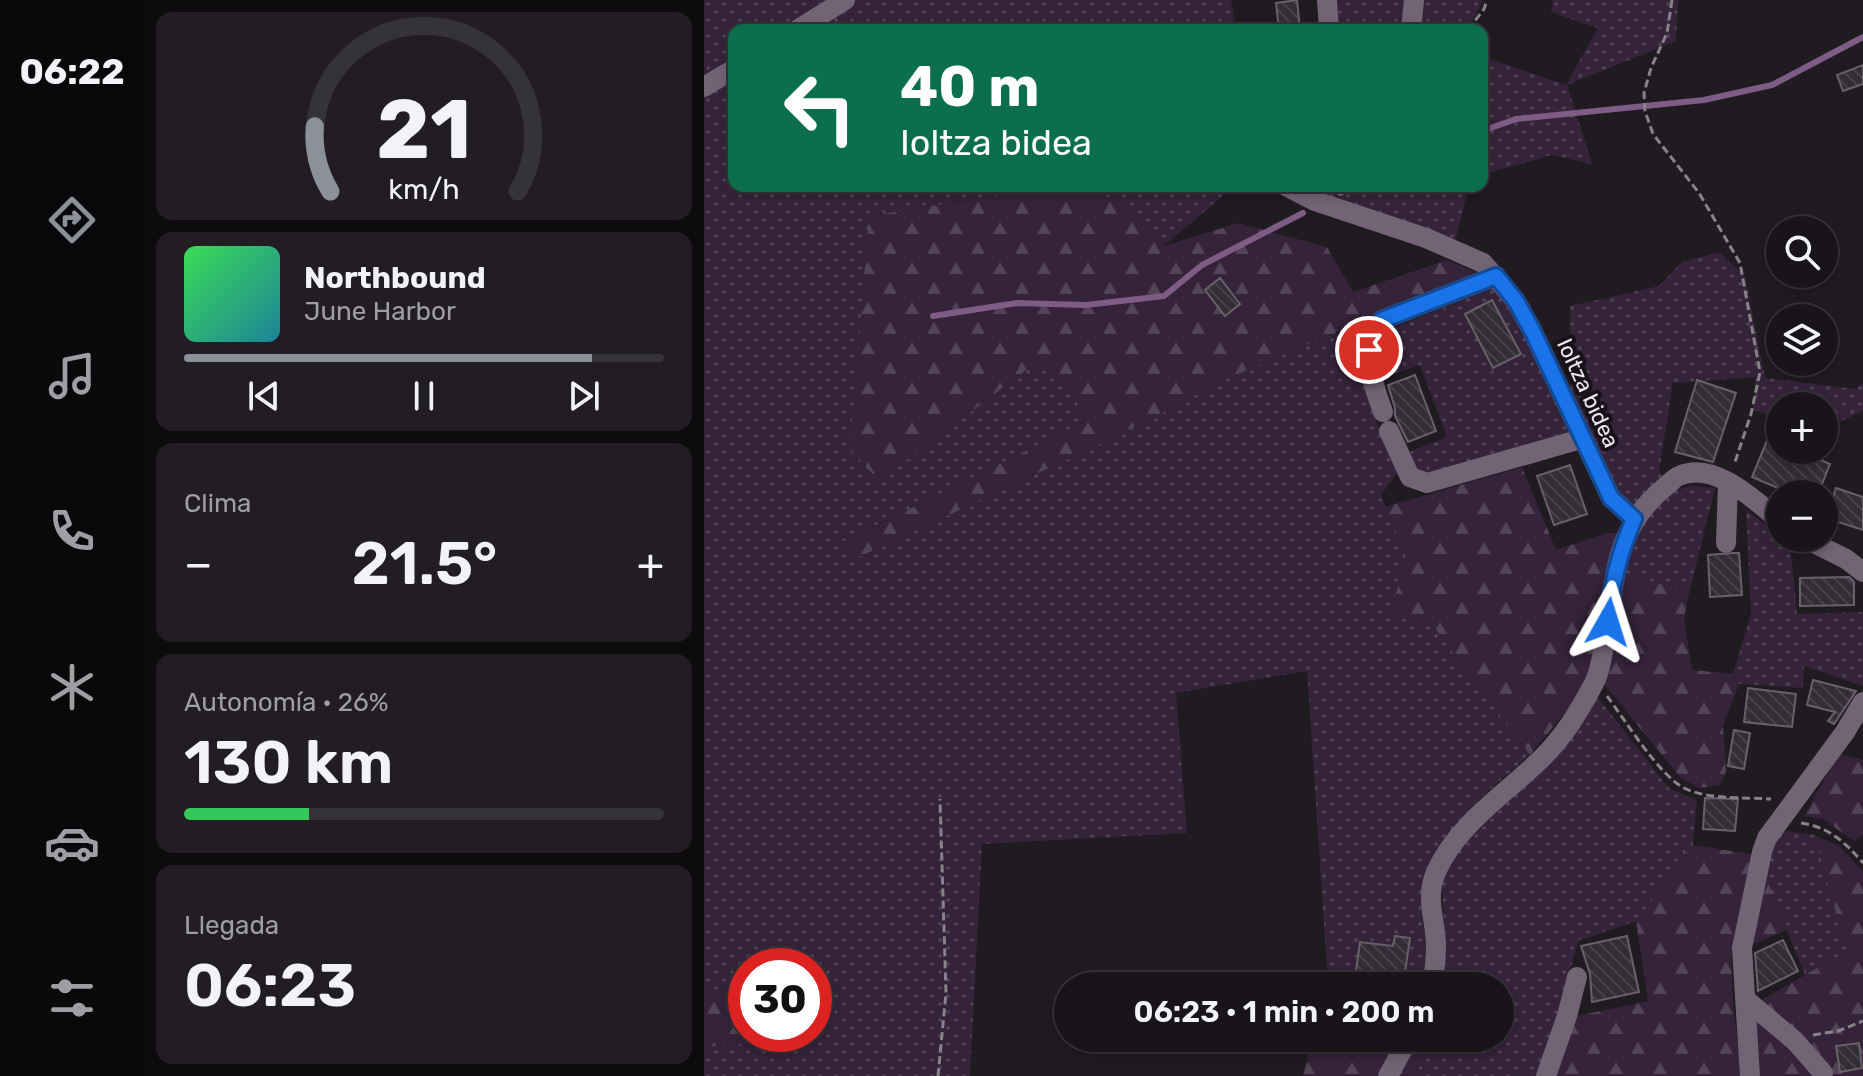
<!DOCTYPE html>
<html lang="es">
<meta charset="utf-8">
<style>
body{margin:0;font-family:Rubik,sans-serif;background:#211d22;color:#f1f3f6;height:100vh;display:flex;flex-direction:column;font-size:30px;white-space:nowrap}
*{box-sizing:border-box;margin:0}
p{font-size:26px;color:#9f9ea2}
.icon{flex:none;width:44px;height:44px;fill:none;stroke:currentColor;stroke-width:2;stroke-linecap:round;stroke-linejoin:round}
.map{position:relative;flex:1;overflow:hidden}
.side{display:flex;flex-direction:column;gap:12px;padding:12px;background:#0d0b0e;width:560px}
.side>*{flex:none}
.top-card{position:absolute;left:24px;top:24px;width:760px;height:168px;border-radius:16px;box-shadow:0 4px 12px #0003,0 0 0 2px #363338;background:#0b6e4f;color:#fff;overflow:hidden}
.fabs{position:absolute;left:1062px;top:216px;display:grid;gap:16px}
.fabs a{display:grid;place-items:center;width:72px;height:72px;border-radius:50%;background:#181419;box-shadow:0 4px 12px #0003,0 0 0 2px #363338;font-size:40px}
.speed{position:absolute;left:24px;top:948px;display:flex;gap:16px;font-size:40px;font-weight:700;text-align:center}
.speed>*{display:grid;place-content:center;width:104px;height:104px;border-radius:50%;background:#181419;box-shadow:0 4px 12px #0003,0 0 0 2px #363338;line-height:1}
.speed .limit{border:12px solid #d22;background:#fff;color:#111}
.pin{position:absolute;display:grid;place-items:center;width:68px;height:68px;color:#fff;margin:-34px;border:4px solid #fff;border-radius:50%;box-shadow:0 2px 8px #0007}
.me{position:absolute;width:88px;margin:-44px;rotate:6deg;stroke-linejoin:round;filter:drop-shadow(0 0 6px #0008)}
.turn{display:flex;align-items:center;gap:28px;height:168px;padding:0 40px;font-size:36px}
.turn .icon{width:104px;height:104px;stroke-width:2.5}
.turn b{display:block;font-size:56px;line-height:68px}
.big{font-size:60px;font-weight:600;line-height:1.1}
.side .tile{flex:1;display:flex;flex-direction:column;justify-content:center;gap:12px;min-width:0;padding:0 28px;border-radius:16px;background:#211d22}
.side .dial{align-items:center;gap:0}
.dial svg{height:208px;overflow:visible;fill:none;stroke:#363338;stroke-width:7;stroke-linecap:round;text-anchor:middle}
.dial text{fill:#f1f3f6;stroke:none}
.song{display:flex;align-items:center;gap:24px}
.cover{width:96px;height:96px;border-radius:12px;background:linear-gradient(135deg,hsl(130 70% 55%),hsl(190 70% 35%))}
.played{height:8px;border-radius:4px;background:linear-gradient(90deg,#8c9099 85%,#363338 85%)}
.keys{display:flex;justify-content:space-around;direction:ltr}
.heat{display:flex;justify-content:space-between;align-items:center;font-size:44px;direction:ltr}
.charge{height:12px;border-radius:6px;background:linear-gradient(90deg,#34c759 26%,#363338 0)}
.trip{position:absolute;left:350px;top:972px;width:460px;height:80px;border-radius:40px;background:#181419;box-shadow:0 4px 12px #0003,0 0 0 2px #363338;font-weight:600;line-height:80px;text-align:center}
main{display:flex;flex:1;min-height:0}
.tabs{display:flex;flex-direction:column;width:144px;justify-content:space-around;align-items:center;background:#0a080a;color:#9f9ea2}
.tabs .icon{width:56px;height:56px}
.tabs .on{color:#8c9099}
.tabs b{font-size:36px;color:#f1f3f6}
.map>svg:first-child{display:block}
.grass{fill:url(#grass-dots)}
.forest{fill:url(#forest-firs)}
.lines{fill:none;stroke-linecap:round;stroke-linejoin:round}
.stream{stroke:#7e5c85;stroke-width:6}
.building{fill:url(#building-back-hatch);stroke:#686169;stroke-width:2}
.path{stroke:#888389;stroke-width:3;stroke-dasharray:8 4;stroke-linecap:butt}
.minor{stroke:#726375;stroke-width:20}
.route-casing{stroke:#114b97;stroke-width:20}
.route{stroke:#1a73e8;stroke-width:14}
.labels{text-anchor:middle;dominant-baseline:central;stroke-width:8;stroke-linejoin:round;paint-order:stroke}
.street-label{font-size:22px;fill:#ebe7ec;stroke:#171118}
</style>
<main>
<nav class="tabs">
<b>06:22</b>
<svg class="icon on" aria-label="directions" viewBox="0 0 24 24"><path d="M12 3l9 9-9 9-9-9zM9 14v-3h6M13 9l2 2-2 2"/></svg>
<svg class="icon" aria-label="music" viewBox="0 0 24 24"><path d="M9 18V5l10-2v13"/><circle cx="6" cy="18" r="3"/><circle cx="16" cy="16" r="3"/></svg>
<svg class="icon" aria-label="phone" viewBox="0 0 24 24"><path d="M5 4h4l2 5-3 2q2 4 5 5l2-3 5 2v4C11 20 4 13 5 4z"/></svg>
<svg class="icon" aria-label="climate" viewBox="0 0 24 24"><path d="M12 3v18M4 7l16 10M4 17L20 7"/></svg>
<svg class="icon" aria-label="car" viewBox="0 0 24 24"><path d="M5 17H2v-5l4-1 3-4h7l3 4 3 1v5h-3M9 17h6M6 11h13"/><circle cx="7" cy="17" r="2"/><circle cx="17" cy="17" r="2"/></svg>
<svg class="icon" aria-label="filters" viewBox="0 0 24 24"><path d="M4 7h16M4 17h16"/><circle cx="9" cy="7" r="2"/><circle cx="15" cy="17" r="2"/></svg>
</nav>
<section class="side">
<div class="tile dial"><svg viewBox="0 0 100 80">
<path d="M14 69A42 42 0 1 1 86 69"/>
<path d="M14 69A42 42 0 0 1 8 44" stroke="#8c9099"/>
<text x="50" y="56" font-size="32" font-weight="700">21</text>
<text x="50" y="72" font-size="11">km/h</text>
</svg></div>
<div class="tile">
<div class="song"><i class="cover"></i><div><b>Northbound</b><p>June Harbor</p></div></div>
<div class="played"></div>
<div class="keys"><svg class="icon" aria-label="previous" viewBox="0 0 24 24"><path d="M18 5L8 12l10 7zM5 5v14"/></svg><svg class="icon" aria-label="pause" viewBox="0 0 24 24"><path d="M8 5v14M16 5v14"/></svg><svg class="icon" aria-label="next" viewBox="0 0 24 24"><path d="M6 5l10 7-10 7zM19 5v14"/></svg></div>
</div>
<div class="tile"><p>Clima</p>
<div class="heat"><a>−</a><b class="big">21.5°</b><a>+</a></div>
</div>
<div class="tile"><p>Autonomía · 26%</p><b class="big">130 km</b><div class="charge"></div></div>
<div class="tile"><p>Llegada</p><b class="big">06:23</b></div>
</section>
<div class="map">
<svg width="1159" height="1076" viewBox="0 0 1159 1076">
<defs>
<pattern id="grass-dots" width="8" height="8" patternUnits="userSpaceOnUse" patternTransform="scale(2)"><rect width="8" height="8" fill="#352339"/><path d="M2 2h.1M6 6h.1" fill="none" stroke="#524356" stroke-width="1.8" stroke-linecap="round"/></pattern>
<pattern id="forest-firs" width="22" height="20" patternUnits="userSpaceOnUse" patternTransform="scale(2)"><rect width="22" height="20" fill="#352339"/><path d="M5 1l3.5 6h-7zM16 11l3.5 6h-7z" fill="#524356"/></pattern>
<pattern id="building-back-hatch" width="6" height="6" patternUnits="userSpaceOnUse" patternTransform="scale(2)"><rect width="6" height="6" fill="#332d35"/><path d="M-1 5l2 2M0 0l6 6M5-1l2 2" fill="none" stroke="#474149"/></pattern>
</defs>
<rect width="100%" height="100%" fill="#201a21"/>
<!-- grass -->
<path class="grass" d="M 0,0 L 127,0 L 80,30 L 30,30 L 30,62 L 0,81 Z
M 148,0 L 527,0 L 532,30 L 101,30 Z
M 632,0 L 779,0 L 769,20 L 758,30 L 633,30 Z
M 849,0 L 974,0 L 972,41 L 863,85 L 888,164 L 848,155 L 778,175 L 778,56 L 862,85 L 894,28 L 847,12 Z
M 30,75 L 30,186 L 353,186 L 165,216 L 176,480 L 329,365 L 367,385 L 380,422 L 138,542 L 155,557 L 405,440 L 529,376 L 631,333 L 659,349 L 657,374 L 669,413 L 693,473 L 677,495 L 702,557 L 686,615 L 730,627 L 826,755 C 775,798 715,845 718,919 C 719,929 724,939 724,949 C 724,961 720,974 718,986 L 625,986 L 624,983 L 603,671 L 472,693 L 483,833 L 278,844 L 266,1076 L 0,1076 L 0,1048 L 34,1043 L 84,1058 L 77,1034 L 110,1034 L 110,966 L 42,966 L 42,1004 L 0,986 L 0,94 Z
M 365,186 L 530,186 L 460,246 L 411,199 Z
M 610,186 L 765,186 L 751,242 L 620,194 Z
M 1015,252 L 1041,276 L 1061,378 L 1151,389 L 1159,383 L 1159,411 L 1120,429 L 1120,406 L 1076,406 L 1076,418 L 1049,410 L 1052,377 L 969,383 L 955,471 L 967,492 L 987,486 L 1011,488 L 986,590 L 918,575 L 932,532 L 918,499 L 867,401 L 866,306 L 955,286 L 978,262 Z
M 791,287 L 817,322 L 869,435 L 720,476 L 712,469 L 703,453 L 743,437 L 716,365 L 678,378 C 673,356 668,345 687,329 Z
M 1042,510 L 1086,544 L 1093,614 L 1159,612 L 1159,686 L 1100,666 L 1099,688 L 1035,684 L 1029,674 L 1047,614 Z
M 892,695 L 965,788 L 993,800 L 989,845 L 932,921 L 874,941 L 853,1021 L 835,1073 L 806,1076 L 718,1076 L 708,1050 L 714,1038 L 796,1038 L 796,986 L 736,986 L 741,950 L 738,879 L 751,851 Z
M 1082,831 L 1110,835 L 1143,951 L 1101,975 L 1052,855 Z"/>
<!-- forest -->
<path class="forest" d="M 353,186 L 365,186 L 411,199 L 460,246 L 534,223 L 623,247 L 649,292 L 743,260 L 773,273 L 529,376 L 405,440 L 155,557 L 137,543 L 380,422 L 367,385 L 329,365 L 175,481 L 146,449 L 165,216 Z
M 818,467 L 852,550 L 903,533 L 932,532 L 918,575 L 986,590 L 980,617 L 988,670 L 1029,674 L 1035,684 L 1019,726 L 1022,772 L 1016,785 L 994,788 L 976,777 L 896,679 L 867,705 L 826,755 L 730,627 L 686,615 L 702,557 L 681,507 Z
M 1135,754 L 1159,760 L 1159,835 L 1150,841 L 1120,820 L 1100,816 Z
M 1110,835 L 1135,846 L 1159,871 L 1159,1076 L 1052,1076 L 1047,1006 L 1143,951 Z
M 989,845 L 1052,855 L 1084,929 L 1027,954 L 1029,1004 L 1038,1076 L 806,1076 L 851,1071 L 873,1016 L 944,1001 L 932,921 Z
M 0,986 L 42,1004 L 42,1034 L 77,1034 L 85,1059 L 34,1043 L 0,1048 Z
M 609,1038 L 704,1038 L 718,1076 L 599,1076 Z"/>
<g class="lines">
<!-- stream -->
<path class="stream" d="M 778,131 L 812,119 L 1000,100 L 1068,85 L 1159,37
M 636,193 L 650,186
M 229,316 L 313,303 L 382,305 L 460,296 L 498,265 L 599,213"/>
</g>
<!-- building -->
<path class="building" d="M 593,0 L 596,30 L 575,30 L 572,3 Z
M 1159,65 L 1159,84 L 1139,91 L 1133,75 Z
M 516,278 L 536,304 L 521,316 L 501,290 Z
M 788,300 L 817,354 L 789,368 L 761,314 Z
M 711,375 L 732,431 L 704,442 L 691,416 L 691,408 L 684,385 Z
M 993,380 L 1032,393 L 1009,462 L 971,452 Z
M 1064,438 L 1076,443 L 1076,450 L 1093,450 L 1126,464 L 1114,494 L 1088,494 L 1048,477 Z
M 866,465 L 883,514 L 850,525 L 833,476 Z
M 1132,488 L 1159,497 L 1159,530 L 1122,518 Z
M 1029,553 L 1035,553 L 1038,595 L 1006,597 L 1004,555 Z
M 1145,577 L 1150,582 L 1150,605 L 1096,606 L 1096,578 Z
M 1109,680 L 1152,691 L 1130,724 L 1124,721 L 1131,712 L 1103,705 Z
M 1044,688 L 1092,694 L 1088,727 L 1040,722 Z
M 1030,730 L 1046,733 L 1040,769 L 1024,766 Z
M 1001,798 L 1034,799 L 1031,831 L 999,829 Z
M 691,936 L 706,938 L 699,986 L 650,986 L 656,942 L 689,946 Z
M 923,936 L 935,992 L 888,1002 L 886,974 L 877,946 Z
M 1079,940 L 1094,971 L 1054,991 L 1051,953 Z
M 1155,1043 L 1158,1068 L 1136,1072 L 1132,1046 Z"/>
<g class="lines">
<!-- path -->
<path class="path" d="M 968,0 L 963,33 L 947,68 L 940,93 L 941,111 L 949,134 L 995,193 L 1036,263 L 1056,372 L 1047,414 L 1030,465
M 764,30 L 780,9 L 783,0
M 903,696 C 921,720 955,775 980,788 C 1004,800 1041,797 1067,799
M 1097,823 C 1125,827 1141,842 1159,863
M 1109,1035 L 1134,1031 L 1159,1021
M 234,1076 L 242,993 L 236,799"/>
<!-- minor -->
<path class="minor" d="M 623,0 L 625,30
M 93,30 L 141,0
M 707,30 L 710,0
M 0,87 L 30,69
M 582,186 L 611,201 L 722,238 L 779,263 L 812,301 L 828,330 L 907,498 L 930,519
M 679,412 C 668,382 655,347 678,320 L 792,276
M 685,431 L 706,477 L 723,483 L 877,439
M 1100,538 L 1142,559 L 1159,572
M 1022,543 L 1024,482
M 727,986 C 731,973 732,957 732,944 C 731,918 721,898 732,872 C 754,823 802,794 839,757 C 860,736 874,713 888,687 C 896,674 898,656 901,641 C 912,580 908,530 961,487 C 965,484 970,478 975,476 C 1010,460 1052,501 1076,521
M 1041,999 L 1091,1041 L 1119,1073
M 684,1076 L 705,1038
M 842,1076 L 863,1016 L 873,977
M 1046,1076 L 1038,948 L 1058,852 L 1063,838 L 1141,732 L 1159,702"/>
</g>
<g class="lines">
<defs>
<path id="route" d="M 665,350 L 669,331 L 678,320 L 792,276 L 812,301 L 828,330 L 907,498 L 930,519 C 915,553 907,584 904,622"/>
</defs>
<!-- route casing -->
<use href="#route" class="route-casing"/>
<!-- route -->
<use href="#route" class="route"/>
</g>
<g class="labels">
<!-- street labels -->
<g class="street-label">
<text transform="translate(884 393) rotate(65)">Ioltza bidea</text>
</g>
</g>
</svg>
<div class="fabs">
<a><svg class="icon" aria-label="search" viewBox="0 0 24 24"><circle cx="10" cy="10" r="6"/><path d="M15 15l6 6"/></svg></a>
<a><svg class="icon" aria-label="layers" viewBox="0 0 24 24"><path d="M12 4l9 5-9 5-9-5zM3 14l9 5 9-5"/></svg></a>
<a>+</a>
<a>−</a>
</div>
<div class="speed"><div class="limit">30</div></div>
<div class="pin" style="left:665px;top:350px;background:#d93025"><svg class="icon" aria-label="arrive" viewBox="0 0 24 24"><path d="M6 21V4h12l-3 4 3 4H6"/></svg></div>
<svg class="me" style="left:904px;top:622px" viewBox="-20 -20 40 40"><path d="M0-17L14 15 0 8-14 15z" fill="#1a73e8" stroke="#fff" stroke-width="4"/></svg>
<div class="trip">06:23 · 1 min · 200 m</div>
<div class="top-card">
<div class="turn"><svg class="icon" aria-label="left" viewBox="0 0 24 24"><path d="M17 20v-9H6M10 6l-5 5 5 5"/></svg><div><b>40 m</b>Ioltza bidea</div></div>
</div>
</div>
</main>
